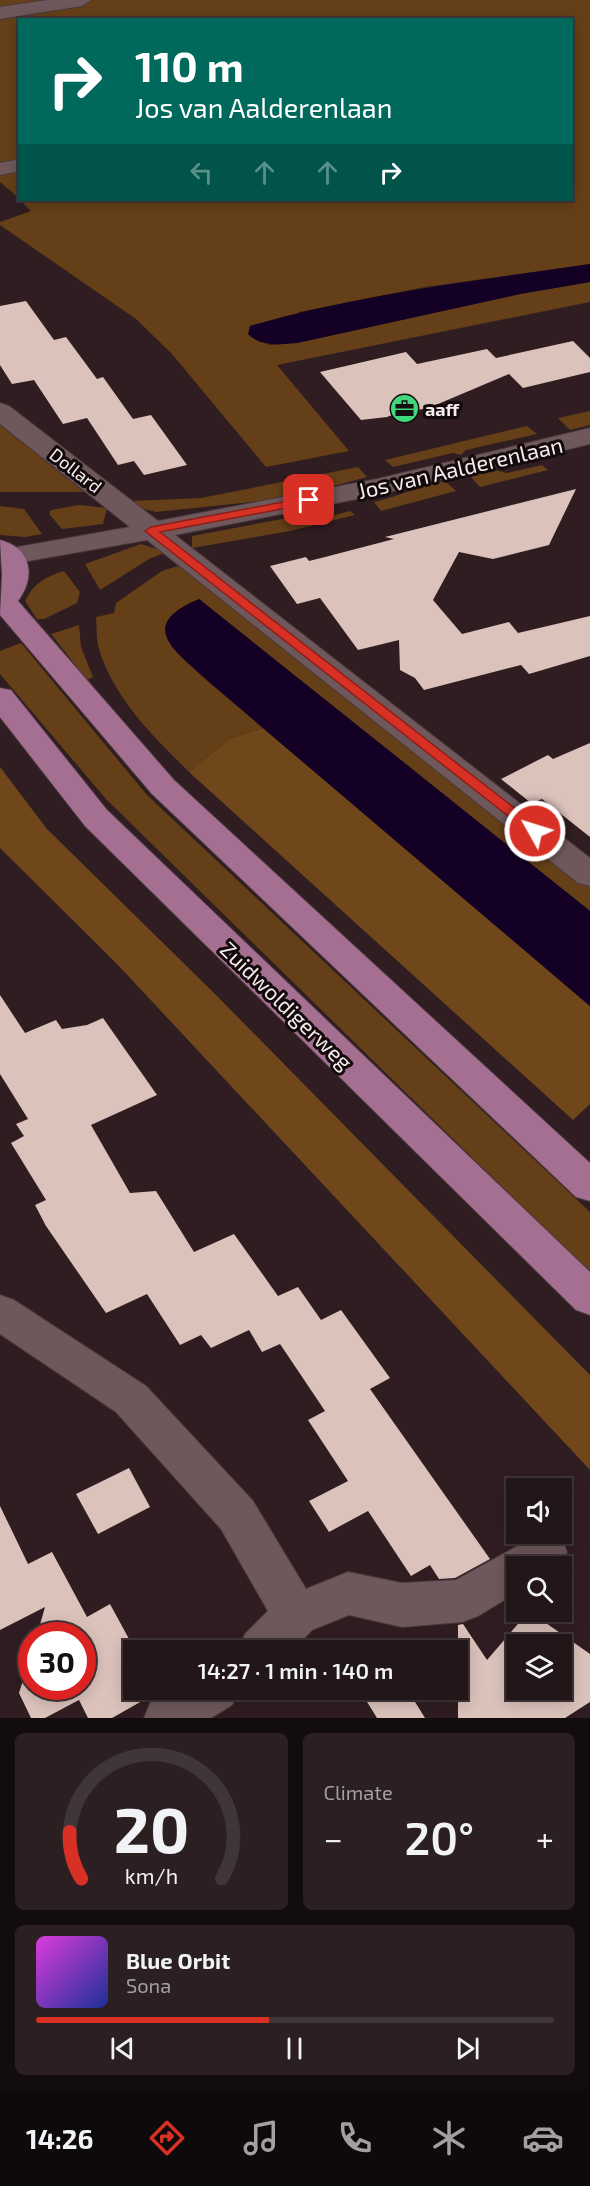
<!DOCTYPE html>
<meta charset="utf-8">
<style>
body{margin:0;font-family:"Exo 2",sans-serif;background:#2b1f22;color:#f1f3f6;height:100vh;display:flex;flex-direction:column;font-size:22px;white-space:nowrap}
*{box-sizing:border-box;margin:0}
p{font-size:20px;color:#a39fa2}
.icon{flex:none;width:33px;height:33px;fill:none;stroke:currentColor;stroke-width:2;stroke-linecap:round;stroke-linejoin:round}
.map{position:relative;height:1718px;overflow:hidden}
.details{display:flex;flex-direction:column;gap:15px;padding:15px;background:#130c0e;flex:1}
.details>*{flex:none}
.top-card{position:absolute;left:18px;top:18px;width:555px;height:183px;border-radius:0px;box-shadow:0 3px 15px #0003,0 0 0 2px #403538;background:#00695c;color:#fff;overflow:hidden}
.buttons{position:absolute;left:506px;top:1478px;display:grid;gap:12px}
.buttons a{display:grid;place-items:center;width:66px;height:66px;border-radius:0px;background:#231619;box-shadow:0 3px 15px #0003,0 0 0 2px #403538;font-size:30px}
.speed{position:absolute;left:18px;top:1622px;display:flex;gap:12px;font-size:30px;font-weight:700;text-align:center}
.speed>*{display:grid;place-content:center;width:78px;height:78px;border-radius:50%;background:#231619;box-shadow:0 3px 15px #0003,0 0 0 2px #403538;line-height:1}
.speed .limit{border:9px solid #d22;background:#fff;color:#111}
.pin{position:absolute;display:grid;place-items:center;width:51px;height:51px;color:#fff;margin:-26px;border-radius:12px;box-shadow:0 3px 9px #0006}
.me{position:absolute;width:66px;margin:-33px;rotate:309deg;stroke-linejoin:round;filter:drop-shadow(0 0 4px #0008)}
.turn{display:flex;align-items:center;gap:21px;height:126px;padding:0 18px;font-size:27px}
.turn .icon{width:78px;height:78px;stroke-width:2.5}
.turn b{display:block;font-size:42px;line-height:51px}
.lanes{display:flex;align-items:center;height:57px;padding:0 18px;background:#0003;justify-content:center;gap:30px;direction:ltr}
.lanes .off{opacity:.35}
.big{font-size:45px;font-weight:600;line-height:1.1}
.details .widget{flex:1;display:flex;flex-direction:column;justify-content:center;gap:9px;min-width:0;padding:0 21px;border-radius:9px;background:#2b1f22}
.details .dial{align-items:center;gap:0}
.dial svg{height:156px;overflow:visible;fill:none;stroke:#403538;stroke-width:7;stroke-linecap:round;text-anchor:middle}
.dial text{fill:#f1f3f6;stroke:none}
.song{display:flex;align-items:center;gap:18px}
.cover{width:72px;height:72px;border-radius:9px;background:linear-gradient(135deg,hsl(300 70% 55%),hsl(230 70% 35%))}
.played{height:6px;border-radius:3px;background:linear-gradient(90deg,#d93025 45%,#403538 45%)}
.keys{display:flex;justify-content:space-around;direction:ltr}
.heat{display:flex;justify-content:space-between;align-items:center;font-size:33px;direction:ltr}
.details .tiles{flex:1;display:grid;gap:15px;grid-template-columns:1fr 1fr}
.widget:last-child{grid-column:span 2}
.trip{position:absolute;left:123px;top:1640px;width:345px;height:60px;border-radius:0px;background:#231619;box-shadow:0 3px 15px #0003,0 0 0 2px #403538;font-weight:600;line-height:60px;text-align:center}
.tab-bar{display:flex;height:96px;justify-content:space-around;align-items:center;background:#0e090a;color:#a39fa2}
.tab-bar .icon{width:42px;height:42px}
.tab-bar .selected{color:#d93025}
.tab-bar b{font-size:27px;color:#f1f3f6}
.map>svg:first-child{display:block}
.green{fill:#653f17}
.forest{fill:#70471b}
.water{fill:#140024}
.building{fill:#dbc2bb;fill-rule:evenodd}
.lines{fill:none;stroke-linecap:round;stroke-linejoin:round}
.minor-casing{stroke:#48393c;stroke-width:2}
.major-casing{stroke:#48393c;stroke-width:2}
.minor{fill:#6e585c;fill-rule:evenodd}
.major{fill:#a56f92;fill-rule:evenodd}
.route{fill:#d93025;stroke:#8d1f18;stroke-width:1.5}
.labels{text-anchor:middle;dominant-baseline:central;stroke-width:6;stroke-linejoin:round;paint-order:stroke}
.far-poi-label{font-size:18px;font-weight:bold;fill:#f8ebed;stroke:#120a0b;text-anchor:start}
.far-street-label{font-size:18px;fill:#f8ebed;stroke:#120a0b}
.street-label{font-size:22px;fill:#f8ebed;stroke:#120a0b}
</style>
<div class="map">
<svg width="590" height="1718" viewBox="0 0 590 1718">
<rect width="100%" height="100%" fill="#2f1d21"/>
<!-- green -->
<path class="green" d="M 0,0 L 590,0 L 590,264 L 425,287 L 299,312 L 268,345 L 297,343 L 520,294 L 590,282 L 590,302 L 277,365 L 349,451 L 266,467 L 172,354 L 136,319 L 0,225 L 0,222 L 31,211 L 20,200 L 572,200 L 572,20 L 20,20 L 20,199 L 0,182 Z
M 590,411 L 590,425 L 570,430 L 558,418 Z
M 0,425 L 84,492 L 0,492 Z
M 527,426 L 537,434 L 466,450 L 461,455 L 453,453 L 393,467 L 385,460 Z
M 542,465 L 548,470 L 480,487 L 467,473 L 487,468 L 507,473 Z
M 358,467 L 367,477 L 289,498 L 156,512 L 136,507 L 130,501 L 201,498 Z
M 445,481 L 456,491 L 381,511 L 374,502 C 399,496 420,486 445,481 Z
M 79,505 L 107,508 L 103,524 L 62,529 L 49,514 L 51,510 Z
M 0,506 L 24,509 L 42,534 L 26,537 L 0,535 Z
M 350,511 L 355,515 L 290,531 L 192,548 L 192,536 L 293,517 L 313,521 Z
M 141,544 L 167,552 L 149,559 L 100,590 L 85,564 Z
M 181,565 L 590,883 L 590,911 L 199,599 L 171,646 L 263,728 L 229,739 L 189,772 C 154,737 114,699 99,649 C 96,639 97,627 96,617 L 114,613 L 116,603 L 162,571 Z
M 64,571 L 80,592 L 77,603 L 44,619 L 37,619 L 25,601 C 33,584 46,576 64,571 Z
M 79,625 L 81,647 L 93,677 L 87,680 L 51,634 Z
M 21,643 L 147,795 L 590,1212 L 590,1273 L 106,799 L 0,674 L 0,651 Z"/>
<!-- forest -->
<path class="forest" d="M 263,728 L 590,1006 L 590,1104 L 573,1120 L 189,772 L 229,739 Z
M 0,767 L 47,829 L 215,994 L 590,1375 L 590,1470 L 117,964 L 0,848 Z"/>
<!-- water -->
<path class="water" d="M 590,264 L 590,282 L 520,294 L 297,343 C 279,344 262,348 248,334 L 250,326 C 361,294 476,281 590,264 Z
M 199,599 L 590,911 L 590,1006 L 210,683 C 177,652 134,626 199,599 Z"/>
<!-- building -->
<path class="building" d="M 26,301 L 54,340 L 66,337 L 97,379 L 103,377 L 133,419 L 151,415 L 187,465 L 144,475 L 134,461 L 118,465 L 87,418 L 63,424 L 34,380 L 12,384 L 0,365 L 0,306 Z
M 573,341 L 590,358 L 590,372 L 523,388 L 509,374 L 431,407 L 405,413 L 402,411 L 387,417 L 361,420 L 320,372 L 406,352 L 417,364 L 487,349 L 496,358 Z
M 576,489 L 549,545 L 493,559 L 459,552 L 433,600 L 462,634 L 509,622 L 518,633 L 590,616 L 590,656 L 529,674 L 521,665 L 424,690 L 415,678 L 400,670 L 399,640 L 358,650 L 320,598 L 297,604 L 270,566 L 306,557 L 309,561 L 325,557 L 394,539 L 385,537 Z
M 590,743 L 590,837 L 542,799 L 531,803 L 501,779 L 548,755 L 553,759 Z
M 0,995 L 25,1033 L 56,1020 L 62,1029 L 87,1025 L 103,1018 L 157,1095 L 91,1125 L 130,1193 L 156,1191 L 194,1252 L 234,1234 L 278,1296 L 298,1287 L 321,1320 L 341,1310 L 390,1378 L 370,1389 L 490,1559 L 455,1578 L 439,1579 L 430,1565 L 411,1576 L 368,1511 L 329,1532 L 309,1501 L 348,1481 L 308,1420 L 325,1411 L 280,1344 L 262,1352 L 249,1330 L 211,1348 L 201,1335 L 180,1345 L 147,1294 L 106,1313 L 46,1226 L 35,1205 L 46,1200 L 11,1143 L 24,1136 L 16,1124 L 28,1119 L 0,1074 Z
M 129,1468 L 150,1507 L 98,1534 L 76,1494 Z
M 0,1506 L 28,1564 L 52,1552 L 87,1617 L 110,1604 L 135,1650 L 134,1689 L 157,1689 L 158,1692 L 112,1718 L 88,1718 L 79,1700 L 45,1718 L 31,1718 L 19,1693 L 32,1652 L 32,1686 L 82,1686 L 82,1635 L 37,1635 L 45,1607 L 0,1630 Z
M 529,1611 L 590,1654 L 590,1702 L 565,1718 L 458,1718 L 458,1625 L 463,1624 L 487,1660 ZM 516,1644 L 561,1644 L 561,1689 L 516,1689 Z
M 359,1689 L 407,1689 L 425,1718 L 377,1718 Z"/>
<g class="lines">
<defs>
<path id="minor" d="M 47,0 L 91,0 L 82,6 L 0,19 L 0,7 Z
M 20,159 L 20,171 L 0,175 L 0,163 Z
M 0,403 L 9,406 L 158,521 L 377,479 L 590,428 L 590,444 L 377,495 L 175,535 L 590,858 L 590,886 L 578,883 L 147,540 L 11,564 L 1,562 L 1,550 L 130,527 L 0,424 Z
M 0,1295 L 14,1300 L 146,1386 L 253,1501 L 306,1589 L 348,1572 L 402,1583 L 456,1580 L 541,1533 L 561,1537 L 567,1552 L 561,1566 L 516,1566 L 516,1593 L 478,1616 L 462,1622 L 402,1627 L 349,1615 L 312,1630 L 293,1650 L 238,1650 L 245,1634 L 268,1611 L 221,1529 L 116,1412 L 0,1334 Z
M 172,1689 L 239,1689 L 232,1705 L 211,1718 L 144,1718 L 151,1701 Z"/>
<path id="major" d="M 0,540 C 32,548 36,577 18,601 L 174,780 L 590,1163 L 590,1201 L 576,1197 L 152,794 L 0,615 L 2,575 Z
M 0,688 L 11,690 L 107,810 L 590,1272 L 590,1315 L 576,1310 L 85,826 L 0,717 Z"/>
</defs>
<!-- minor casing -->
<use href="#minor" class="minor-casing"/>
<!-- major casing -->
<use href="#major" class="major-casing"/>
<!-- minor -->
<use href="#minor" class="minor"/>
<!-- major -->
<use href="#major" class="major"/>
</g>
<!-- route -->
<path class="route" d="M 309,497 L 315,500 L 313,503 L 160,532 L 540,828 L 540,834 L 531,834 L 145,531 L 151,527 Z"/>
<!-- icons -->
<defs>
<symbol id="office-disc" viewBox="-11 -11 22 22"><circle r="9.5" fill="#41d77c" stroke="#120a0b"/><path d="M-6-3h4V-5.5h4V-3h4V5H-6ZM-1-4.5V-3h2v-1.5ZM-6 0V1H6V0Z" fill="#111"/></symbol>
</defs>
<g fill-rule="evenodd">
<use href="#office-disc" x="388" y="392" width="33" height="33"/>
</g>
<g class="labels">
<!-- far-poi labels -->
<g class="far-poi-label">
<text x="425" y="409">aaff</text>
</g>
<!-- far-street labels -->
<g class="far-street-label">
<text transform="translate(76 470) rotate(38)">Dollard</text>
</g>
<!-- street labels -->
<g class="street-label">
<text transform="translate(460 467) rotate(-13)">Jos van Aalderenlaan</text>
<text transform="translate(287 1005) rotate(44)">Zuidwoldigerweg</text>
</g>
</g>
</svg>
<div class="buttons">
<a><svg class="icon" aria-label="sound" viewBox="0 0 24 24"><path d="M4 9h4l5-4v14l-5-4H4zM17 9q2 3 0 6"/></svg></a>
<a><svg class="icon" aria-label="search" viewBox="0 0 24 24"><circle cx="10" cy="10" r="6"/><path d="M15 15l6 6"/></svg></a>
<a><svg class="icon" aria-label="layers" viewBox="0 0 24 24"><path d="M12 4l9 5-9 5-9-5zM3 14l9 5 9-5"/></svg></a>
</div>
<div class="speed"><div class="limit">30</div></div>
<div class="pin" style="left:309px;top:500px;background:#d93025"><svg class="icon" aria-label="arrive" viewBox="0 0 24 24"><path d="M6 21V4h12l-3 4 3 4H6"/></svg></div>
<svg class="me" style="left:535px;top:831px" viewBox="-20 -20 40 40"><circle r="17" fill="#d93025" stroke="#fff" stroke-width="3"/><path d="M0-11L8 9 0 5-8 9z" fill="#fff"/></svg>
<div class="trip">14:27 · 1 min · 140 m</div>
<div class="top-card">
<div class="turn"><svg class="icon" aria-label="right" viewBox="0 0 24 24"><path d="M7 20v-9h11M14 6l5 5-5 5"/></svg><div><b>110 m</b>Jos van Aalderenlaan</div></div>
<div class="lanes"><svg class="icon off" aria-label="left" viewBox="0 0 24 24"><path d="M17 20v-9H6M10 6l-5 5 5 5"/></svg><svg class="icon off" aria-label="ahead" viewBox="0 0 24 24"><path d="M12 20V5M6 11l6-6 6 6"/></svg><svg class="icon off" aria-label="ahead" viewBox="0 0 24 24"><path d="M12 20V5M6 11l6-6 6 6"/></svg><svg class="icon" aria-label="right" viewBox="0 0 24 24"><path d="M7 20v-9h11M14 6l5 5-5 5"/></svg></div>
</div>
</div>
<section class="details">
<div class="tiles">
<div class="widget dial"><svg viewBox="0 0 100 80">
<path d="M14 69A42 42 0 1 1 86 69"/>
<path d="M14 69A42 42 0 0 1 8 45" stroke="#d93025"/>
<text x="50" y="56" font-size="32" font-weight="700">20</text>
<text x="50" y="72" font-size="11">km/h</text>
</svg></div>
<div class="widget"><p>Climate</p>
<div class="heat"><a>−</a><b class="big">20°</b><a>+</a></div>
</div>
<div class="widget">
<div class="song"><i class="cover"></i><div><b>Blue Orbit</b><p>Sona</p></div></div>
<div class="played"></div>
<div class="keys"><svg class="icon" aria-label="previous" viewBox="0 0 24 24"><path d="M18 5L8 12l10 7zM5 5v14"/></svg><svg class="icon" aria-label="pause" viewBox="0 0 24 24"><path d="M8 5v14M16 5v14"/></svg><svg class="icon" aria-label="next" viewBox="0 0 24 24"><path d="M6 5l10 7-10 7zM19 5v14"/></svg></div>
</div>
</div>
</section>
<nav class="tab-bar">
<b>14:26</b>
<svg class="icon selected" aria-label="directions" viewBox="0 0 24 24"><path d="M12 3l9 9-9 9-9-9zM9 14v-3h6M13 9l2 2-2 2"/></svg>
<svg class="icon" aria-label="music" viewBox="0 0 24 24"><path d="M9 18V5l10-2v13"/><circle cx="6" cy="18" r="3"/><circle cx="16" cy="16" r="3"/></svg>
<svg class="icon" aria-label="phone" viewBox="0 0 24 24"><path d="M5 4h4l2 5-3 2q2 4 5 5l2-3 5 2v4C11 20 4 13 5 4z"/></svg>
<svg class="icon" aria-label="climate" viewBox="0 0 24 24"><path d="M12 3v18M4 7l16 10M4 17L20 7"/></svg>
<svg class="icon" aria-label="car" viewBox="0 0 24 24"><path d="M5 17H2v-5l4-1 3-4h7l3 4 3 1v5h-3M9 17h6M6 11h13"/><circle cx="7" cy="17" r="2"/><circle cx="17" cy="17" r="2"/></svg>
</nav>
